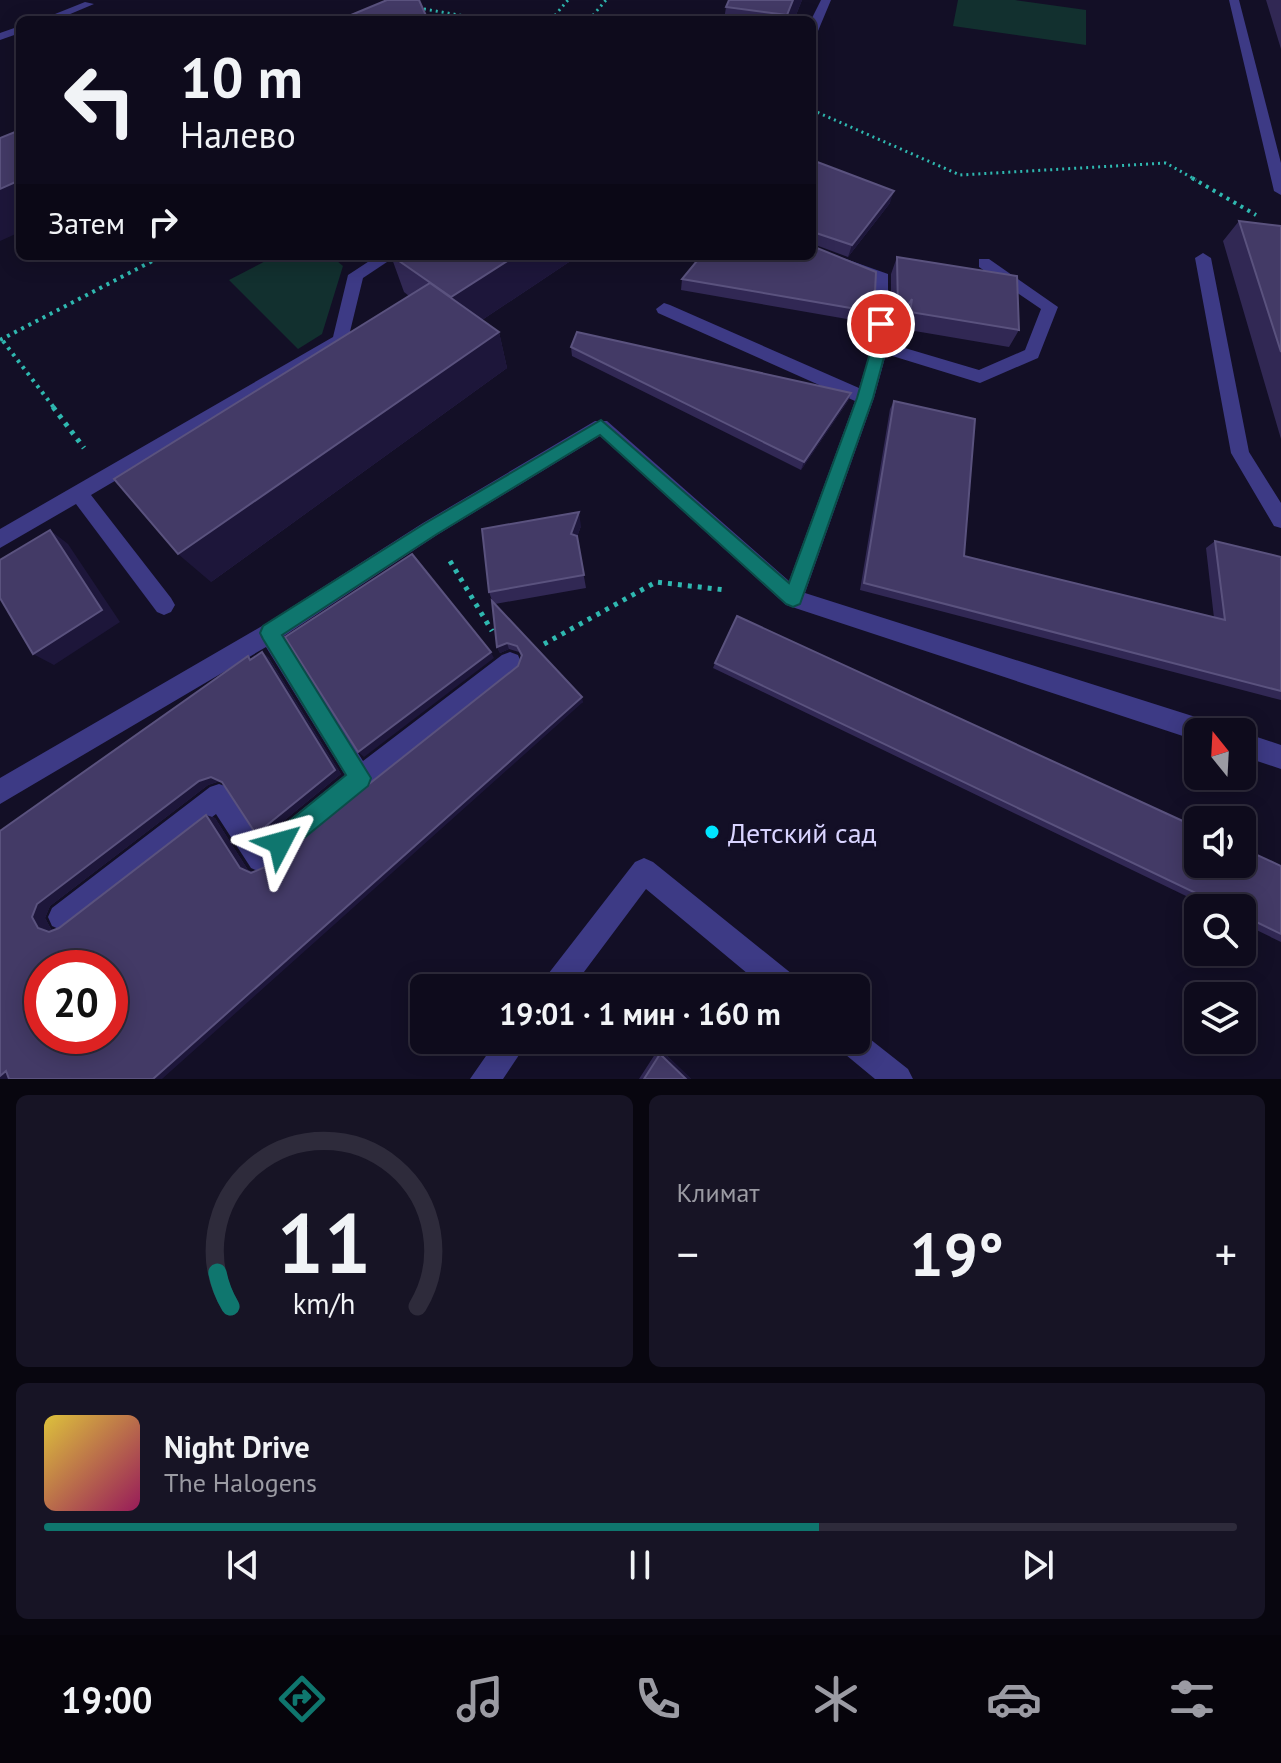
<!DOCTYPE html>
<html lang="ru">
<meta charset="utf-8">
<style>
body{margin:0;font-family:"PT Sans",sans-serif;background:#171425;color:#f1f3f6;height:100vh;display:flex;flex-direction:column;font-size:30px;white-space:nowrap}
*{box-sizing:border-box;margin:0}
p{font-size:26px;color:#9b9ba3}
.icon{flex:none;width:44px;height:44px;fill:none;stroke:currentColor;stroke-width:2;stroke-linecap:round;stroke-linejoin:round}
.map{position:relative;height:1079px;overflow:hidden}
.details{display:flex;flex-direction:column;gap:16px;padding:16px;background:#08060f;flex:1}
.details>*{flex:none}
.banner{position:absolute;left:16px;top:16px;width:800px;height:244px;border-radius:12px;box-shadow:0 4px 20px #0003,0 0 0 2px #2e2b3b;background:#0e0b1c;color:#f1f3f6;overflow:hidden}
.needle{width:52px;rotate:342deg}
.buttons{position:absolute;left:1184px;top:718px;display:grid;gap:16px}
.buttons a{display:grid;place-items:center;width:72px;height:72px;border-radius:12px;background:#0e0b1c;box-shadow:0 4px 20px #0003,0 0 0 2px #2e2b3b;font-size:40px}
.speed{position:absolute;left:24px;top:950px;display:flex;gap:16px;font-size:40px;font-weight:700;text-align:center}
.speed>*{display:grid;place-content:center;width:104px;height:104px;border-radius:50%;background:#0e0b1c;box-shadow:0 4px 20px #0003,0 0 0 2px #2e2b3b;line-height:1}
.speed .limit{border:12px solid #d22;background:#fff;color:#111}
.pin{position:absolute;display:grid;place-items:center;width:68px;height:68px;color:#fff;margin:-34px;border:4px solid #fff;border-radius:50%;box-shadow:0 2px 8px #0007}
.me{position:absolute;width:88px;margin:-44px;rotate:51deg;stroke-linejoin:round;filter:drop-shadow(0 0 6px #0008)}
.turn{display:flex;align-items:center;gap:28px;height:168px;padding:0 32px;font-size:36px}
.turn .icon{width:104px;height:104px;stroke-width:2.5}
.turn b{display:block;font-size:56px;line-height:68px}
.then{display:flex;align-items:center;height:76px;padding:0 32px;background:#0003;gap:16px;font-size:30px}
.big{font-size:60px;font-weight:700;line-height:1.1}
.details .widget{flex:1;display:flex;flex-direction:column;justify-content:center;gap:12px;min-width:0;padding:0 28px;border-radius:12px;background:#171425}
.details .dial{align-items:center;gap:0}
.dial svg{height:208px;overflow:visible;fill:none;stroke:#2e2b3b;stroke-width:7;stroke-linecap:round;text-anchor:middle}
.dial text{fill:#f1f3f6;stroke:none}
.song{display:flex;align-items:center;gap:24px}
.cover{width:96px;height:96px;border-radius:12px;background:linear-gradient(135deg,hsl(50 70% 55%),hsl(330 70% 35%))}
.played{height:8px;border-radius:4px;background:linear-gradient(90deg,#0f766e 65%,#2e2b3b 65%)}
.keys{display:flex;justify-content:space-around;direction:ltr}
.heat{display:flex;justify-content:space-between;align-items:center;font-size:44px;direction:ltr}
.details .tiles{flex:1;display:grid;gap:16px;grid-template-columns:1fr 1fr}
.widget:last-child{grid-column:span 2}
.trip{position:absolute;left:410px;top:974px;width:460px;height:80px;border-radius:12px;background:#0e0b1c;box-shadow:0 4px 20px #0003,0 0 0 2px #2e2b3b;font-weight:700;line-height:80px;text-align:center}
.dock{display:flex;height:128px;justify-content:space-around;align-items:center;background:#06040b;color:#9b9ba3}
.dock .icon{width:56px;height:56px}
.dock .on{color:#0f766e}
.dock b{font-size:36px;color:#f1f3f6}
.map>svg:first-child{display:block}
.green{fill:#12302f}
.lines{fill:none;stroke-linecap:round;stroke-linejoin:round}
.path-far2{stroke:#2fb8b0;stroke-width:3;stroke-dasharray:2 4;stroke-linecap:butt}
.path-far1{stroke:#2fb8b0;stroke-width:4;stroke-dasharray:3 5;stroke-linecap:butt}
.path{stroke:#2fb8b0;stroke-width:5;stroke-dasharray:4 6;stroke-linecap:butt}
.service{fill:#3d3a85;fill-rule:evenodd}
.wall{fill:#312854}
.shaded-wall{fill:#1d163a}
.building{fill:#433a66;stroke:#5a527e;stroke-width:2;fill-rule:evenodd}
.route{fill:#0f766e;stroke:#0a4d48;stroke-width:2}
.poi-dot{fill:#00e5ff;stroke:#130f26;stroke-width:3}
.labels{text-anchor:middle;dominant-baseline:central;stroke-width:8;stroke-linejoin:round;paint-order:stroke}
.near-poi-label{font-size:28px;fill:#d9d4ff;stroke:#130f26;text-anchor:start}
</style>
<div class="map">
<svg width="1281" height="1079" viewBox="0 0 1281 1079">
<rect width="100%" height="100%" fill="#130f26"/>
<!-- green -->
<path class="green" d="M 958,0 L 1015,0 L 1086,10 L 1086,45 L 953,26 Z
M 275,256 L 331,256 L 343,266 L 322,334 L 298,349 L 229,280 Z"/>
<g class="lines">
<!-- path-far2 -->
<path class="path-far2" d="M 418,8 L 488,20
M 551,20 L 568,0
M 589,20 L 606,0
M 812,110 L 960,175 L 1166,163 L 1196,180"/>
<!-- path-far1 -->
<path class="path-far1" d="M 1192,178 L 1256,215
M 0,340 L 162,256
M 3,341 L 55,409"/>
<!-- path -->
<path class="path" d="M 53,407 L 84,448
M 450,561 L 492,631
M 544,644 L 656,582 L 725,590"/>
<!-- service -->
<path class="service" d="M 821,0 L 831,0 L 818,31 L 812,34 L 811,20 Z
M 1229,0 L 1239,0 L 1281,163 L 1281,195 L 1274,191 Z
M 85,2 L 94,4 L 56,20 L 40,20 Z
M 20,26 L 20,33 L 0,40 L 0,33 Z
M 812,247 L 888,274 L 888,343 L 979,370 L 1025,350 L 1041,309 L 979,267 L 979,259 L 989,259 L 1058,307 L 1038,358 L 980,383 L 886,354 L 874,398 L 805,593 L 1205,720 L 1213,724 L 1217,732 L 1198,732 L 1198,741 L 786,605 L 600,436 L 437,535 L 284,636 L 363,761 L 502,655 L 510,652 L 518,655 L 521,662 L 518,669 L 269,868 L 260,872 L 251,868 L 216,814 L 70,926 L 61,930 L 52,926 L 48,917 L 52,908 L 210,787 L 219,784 L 228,787 L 263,841 L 345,775 L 266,647 L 0,804 L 0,778 L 262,626 L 423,523 L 595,421 L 607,421 L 789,581 L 855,401 L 658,313 L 656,309 L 664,303 L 670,305 L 859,388 L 872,346 L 875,281 L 808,256 L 812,256 Z
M 1203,253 L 1211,258 L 1249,452 L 1281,503 L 1281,528 L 1274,526 L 1231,453 L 1195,258 Z
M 377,256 L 396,256 L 363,278 L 347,344 L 91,495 L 171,598 L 175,605 L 171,612 L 164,615 L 157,612 L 76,504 L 0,548 L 0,529 L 333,337 L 348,275 Z
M 1242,732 L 1281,745 L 1281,769 L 1242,756 Z
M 644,858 L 653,862 L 797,978 L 801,988 L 765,988 L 646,889 L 572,988 L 541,988 L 545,978 L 635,862 Z
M 856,1028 L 908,1069 L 913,1079 L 875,1079 L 840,1050 L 836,1040 L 856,1040 Z
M 497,1040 L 529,1040 L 503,1079 L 470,1079 Z"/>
</g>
<!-- wall -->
<path class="wall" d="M 802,0 L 794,20 L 724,20 L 726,7 Z
M 1266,0 L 1281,0 L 1281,49 Z
M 812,160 L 890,203 L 848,257 L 813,244 L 812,246 Z
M 1239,221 L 1281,226 L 1281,439 L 1223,241 Z
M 391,256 L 578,256 L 482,320 L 499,332 L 507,368 L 211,582 L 409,296 L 404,292 Z
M 897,257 L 1019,330 L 1009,347 L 903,329 L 905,316 L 897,328 L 891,327 L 891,274 Z
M 682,279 L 874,312 L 870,323 L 681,290 Z
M 571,347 L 851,393 L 848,401 L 801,470 L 572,356 Z
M 894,401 L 964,556 L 1214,618 L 1206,548 L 1215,541 L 1281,557 L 1281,700 L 860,590 L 890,409 Z
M 581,526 L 577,537 L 586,588 L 495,604 L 583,702 L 0,1079 L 0,831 L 262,652 L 269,658 L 341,774 L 264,837 L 222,782 L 220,781 L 208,785 L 50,906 L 45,918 L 51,929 L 54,930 L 59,928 L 206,815 L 215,818 L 248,870 L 253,872 L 263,868 L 518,666 L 521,656 L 519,652 L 509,649 L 500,653 L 497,647 L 493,603 L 489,592 Z
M 715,663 L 1281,866 L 1281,942 L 1242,923 L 1242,908 L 1211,908 L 713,668 Z
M 659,1048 L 691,1079 L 639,1079 Z"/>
<!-- shaded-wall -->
<path class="shaded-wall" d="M 793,0 L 802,0 L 794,20 L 786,20 Z
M 20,180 L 20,232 L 0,241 L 0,189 Z
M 894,191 L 890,203 L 848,257 L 852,245 Z
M 515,256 L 578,256 L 461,334 L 451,297 Z
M 912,299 L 905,316 L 897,328 L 904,311 Z
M 499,332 L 507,368 L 211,582 L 178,554 Z
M 851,393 L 848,401 L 801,470 L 804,462 Z
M 579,512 L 581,526 L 573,547 L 571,534 Z
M 50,530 L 68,544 L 120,622 L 54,665 L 33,654 Z
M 507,643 L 509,649 L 500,653 L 497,647 Z
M 262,652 L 269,658 L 341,774 L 264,837 L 256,834 Z
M 491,652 L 494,658 L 364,757 L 358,752 Z
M 582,697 L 583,702 L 162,1079 L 153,1079 Z
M 211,777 L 220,781 L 208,785 L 50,906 L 45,918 L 51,929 L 62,933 L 49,932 L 38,928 L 32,917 L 37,904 L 199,781 Z
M 206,815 L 215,818 L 248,870 L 259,875 L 251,873 L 240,868 Z
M 659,1048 L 691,1079 L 686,1079 L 660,1054 Z
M 6,1071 L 9,1079 L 0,1079 L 0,1076 Z"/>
<!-- building -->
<path class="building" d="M 387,0 L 419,0 L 428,20 L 339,20 Z
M 729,0 L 793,0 L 787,15 L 726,7 Z
M 20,130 L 20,180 L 0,189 L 0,138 Z
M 812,160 L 894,191 L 852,245 L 816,233 L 812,238 Z
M 1239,221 L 1281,226 L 1281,352 Z
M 812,246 L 876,272 L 874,312 L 682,279 L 701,256 L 812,256 Z
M 392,256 L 515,256 L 451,297 Z
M 897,257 L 1017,276 L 1019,330 L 910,312 L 912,299 L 904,311 L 898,310 Z
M 430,283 L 499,332 L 178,554 L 114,479 Z
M 577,332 L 851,393 L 804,462 L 571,347 Z
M 894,401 L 975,419 L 964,556 L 1225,620 L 1215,541 L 1281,557 L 1281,691 L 864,583 Z
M 579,512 L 571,534 L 577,536 L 584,575 L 489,592 L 482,529 Z
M 50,530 L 102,610 L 33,654 L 0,598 L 0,560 Z
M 412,554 L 491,652 L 358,752 L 285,637 Z
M 492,601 L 582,697 L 153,1079 L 9,1079 L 6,1071 L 0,1076 L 0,831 L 248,656 L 250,660 L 262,652 L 335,770 L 256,834 L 222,782 L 211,777 L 199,781 L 37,904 L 32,917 L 38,928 L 49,932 L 59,928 L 206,815 L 240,868 L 251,873 L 263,868 L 518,666 L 522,655 L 517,646 L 507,643 L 497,647 ZM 42,968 L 110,968 L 110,1036 L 42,1036 Z
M 737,616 L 1198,828 L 1198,864 L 1242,864 L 1242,848 L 1281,866 L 1281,934 L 1242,915 L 1242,908 L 1227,908 L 715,663 Z
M 660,1054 L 686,1079 L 644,1079 Z"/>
<!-- route -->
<path class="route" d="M 881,318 L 888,324 L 887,346 L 873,398 L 800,604 L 793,607 L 786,604 L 600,435 L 437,534 L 282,635 L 371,778 L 368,786 L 288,851 L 280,854 L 272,851 L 268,843 L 272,835 L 346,775 L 263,639 L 260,633 L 263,626 L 424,524 L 601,420 L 789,583 L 857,398 L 872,346 L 874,324 Z"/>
<!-- markers -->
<circle class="poi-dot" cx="712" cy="832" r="8"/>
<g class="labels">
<!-- near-poi labels -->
<g class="near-poi-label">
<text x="728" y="832">Детский сад</text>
</g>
</g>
</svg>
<div class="buttons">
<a><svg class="needle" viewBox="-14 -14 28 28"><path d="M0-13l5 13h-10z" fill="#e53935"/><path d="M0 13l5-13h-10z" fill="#9b9ba3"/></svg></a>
<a><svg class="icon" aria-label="sound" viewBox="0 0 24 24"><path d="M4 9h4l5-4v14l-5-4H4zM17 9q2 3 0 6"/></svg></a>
<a><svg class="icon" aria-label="search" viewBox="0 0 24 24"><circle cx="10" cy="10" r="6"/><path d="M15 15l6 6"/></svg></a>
<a><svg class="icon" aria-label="layers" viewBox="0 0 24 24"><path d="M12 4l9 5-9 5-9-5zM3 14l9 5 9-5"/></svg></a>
</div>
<div class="speed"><div class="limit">20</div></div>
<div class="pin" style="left:881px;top:324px;background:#d93025"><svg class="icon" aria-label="arrive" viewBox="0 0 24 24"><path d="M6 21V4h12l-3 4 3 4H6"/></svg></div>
<svg class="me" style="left:280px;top:843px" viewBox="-20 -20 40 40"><path d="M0-17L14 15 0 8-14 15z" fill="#0f766e" stroke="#fff" stroke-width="4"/></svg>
<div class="trip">19:01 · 1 мин · 160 m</div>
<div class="banner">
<div class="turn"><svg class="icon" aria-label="left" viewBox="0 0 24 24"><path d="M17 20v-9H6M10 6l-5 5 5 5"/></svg><div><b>10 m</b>Налево</div></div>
<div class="then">Затем<svg class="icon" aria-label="right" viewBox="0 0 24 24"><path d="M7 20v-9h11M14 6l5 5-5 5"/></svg></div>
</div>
</div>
<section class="details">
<div class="tiles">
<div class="widget dial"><svg viewBox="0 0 100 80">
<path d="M14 69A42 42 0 1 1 86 69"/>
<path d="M14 69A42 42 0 0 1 9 56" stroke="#0f766e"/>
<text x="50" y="56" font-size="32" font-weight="700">11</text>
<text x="50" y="72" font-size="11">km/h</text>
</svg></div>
<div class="widget"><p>Климат</p>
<div class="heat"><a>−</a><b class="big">19°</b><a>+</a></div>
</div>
<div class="widget">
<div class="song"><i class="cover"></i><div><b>Night Drive</b><p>The Halogens</p></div></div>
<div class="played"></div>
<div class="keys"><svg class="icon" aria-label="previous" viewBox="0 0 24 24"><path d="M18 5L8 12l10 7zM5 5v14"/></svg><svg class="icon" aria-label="pause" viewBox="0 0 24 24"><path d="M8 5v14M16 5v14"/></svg><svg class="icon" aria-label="next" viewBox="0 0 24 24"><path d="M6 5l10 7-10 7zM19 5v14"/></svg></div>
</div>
</div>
</section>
<nav class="dock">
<b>19:00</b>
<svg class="icon on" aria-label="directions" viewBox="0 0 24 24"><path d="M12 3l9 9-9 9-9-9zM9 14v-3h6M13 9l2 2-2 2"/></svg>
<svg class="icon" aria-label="music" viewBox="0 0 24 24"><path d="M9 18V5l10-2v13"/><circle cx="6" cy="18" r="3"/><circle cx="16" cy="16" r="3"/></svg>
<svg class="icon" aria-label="phone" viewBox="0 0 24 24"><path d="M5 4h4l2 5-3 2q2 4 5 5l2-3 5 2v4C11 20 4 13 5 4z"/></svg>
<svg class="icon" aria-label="climate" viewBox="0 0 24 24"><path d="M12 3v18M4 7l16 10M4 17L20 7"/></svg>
<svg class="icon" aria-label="car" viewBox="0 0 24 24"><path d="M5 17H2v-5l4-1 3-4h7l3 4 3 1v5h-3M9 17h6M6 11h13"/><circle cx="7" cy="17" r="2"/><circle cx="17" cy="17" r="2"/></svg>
<svg class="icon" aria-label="filters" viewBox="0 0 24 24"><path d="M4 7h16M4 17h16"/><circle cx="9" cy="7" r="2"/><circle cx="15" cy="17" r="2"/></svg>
</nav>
